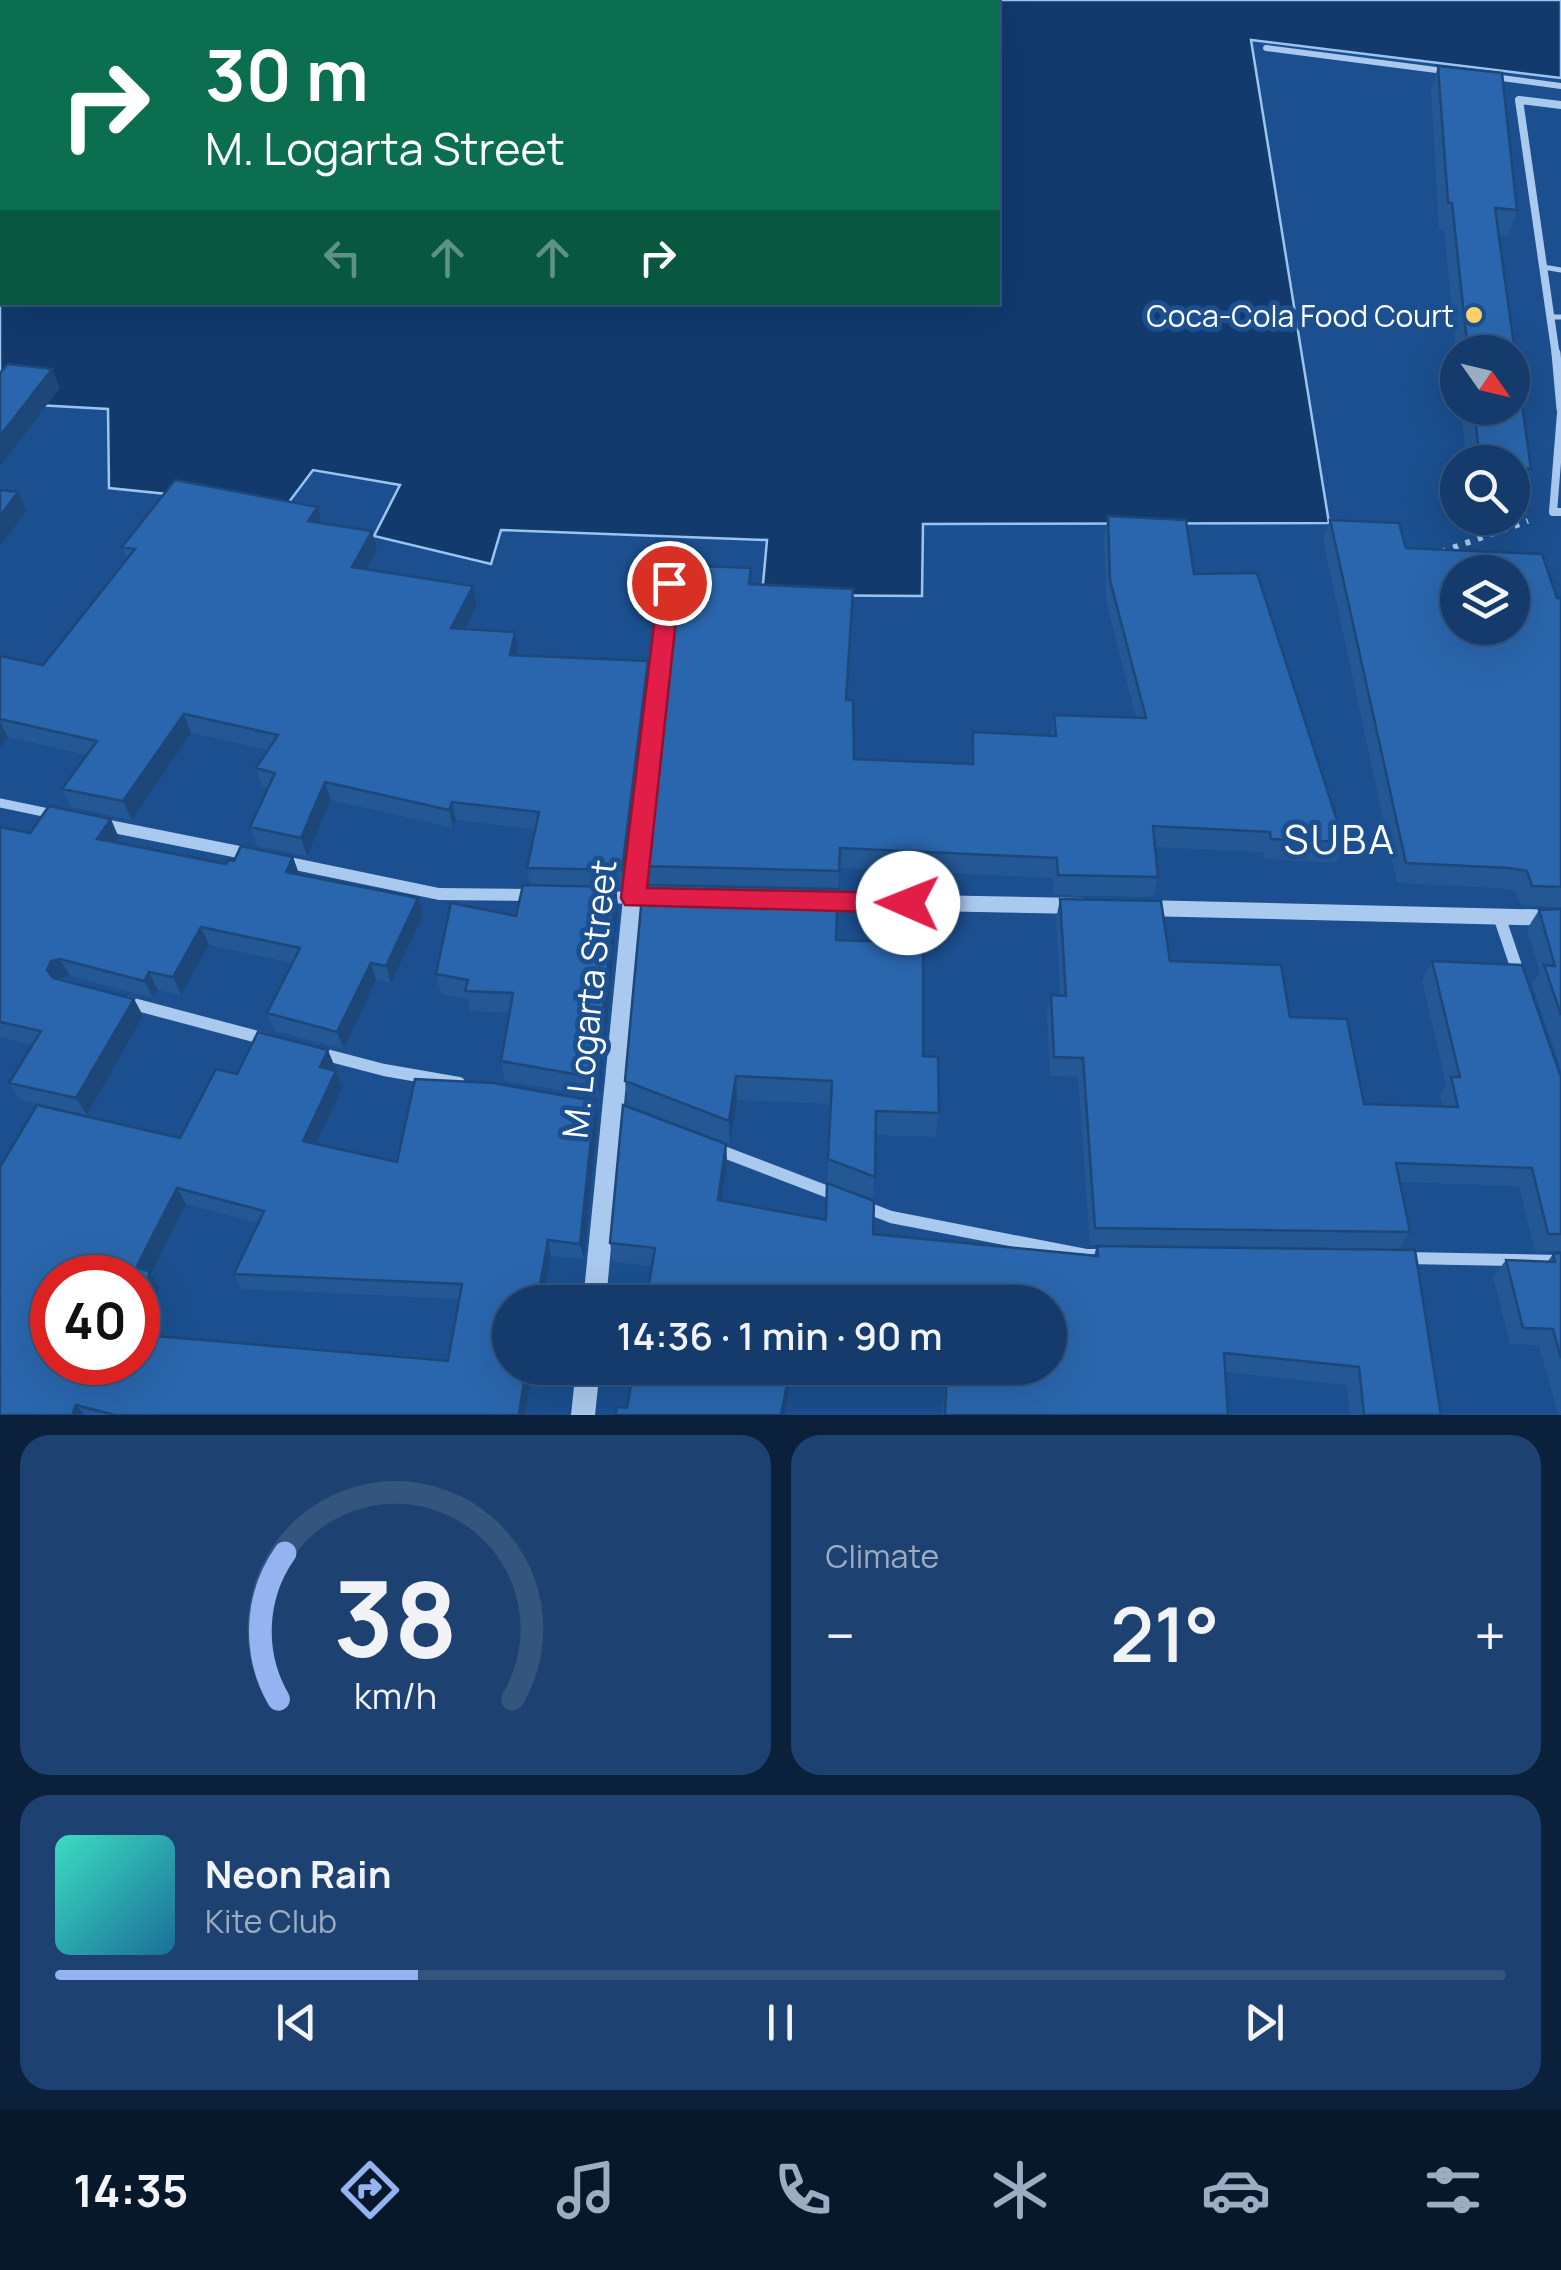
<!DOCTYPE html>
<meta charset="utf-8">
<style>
body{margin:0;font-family:Manrope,sans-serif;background:#1d4271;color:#f1f3f6;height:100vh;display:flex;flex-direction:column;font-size:38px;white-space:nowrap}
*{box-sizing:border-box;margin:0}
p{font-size:32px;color:#9dadc1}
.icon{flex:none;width:55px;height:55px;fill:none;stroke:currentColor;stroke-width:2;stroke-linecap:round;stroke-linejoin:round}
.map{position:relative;height:1415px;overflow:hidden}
.details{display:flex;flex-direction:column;gap:20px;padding:20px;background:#0b203b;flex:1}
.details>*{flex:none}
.guide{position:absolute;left:0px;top:0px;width:1000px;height:305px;box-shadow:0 10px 40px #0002,0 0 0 2px #33557e;background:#0b6e4f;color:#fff;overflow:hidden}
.needle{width:65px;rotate:124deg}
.tools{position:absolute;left:1440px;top:335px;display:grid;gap:20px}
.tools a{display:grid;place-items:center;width:90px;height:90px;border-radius:50%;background:#143b6b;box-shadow:0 10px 40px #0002,0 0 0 2px #33557e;font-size:50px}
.speed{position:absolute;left:30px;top:1255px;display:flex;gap:20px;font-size:50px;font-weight:700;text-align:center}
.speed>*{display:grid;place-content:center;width:130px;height:130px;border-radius:50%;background:#143b6b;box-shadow:0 10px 40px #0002,0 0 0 2px #33557e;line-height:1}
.speed .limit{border:15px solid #d22;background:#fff;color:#111}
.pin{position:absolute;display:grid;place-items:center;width:85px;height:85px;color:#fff;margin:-42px;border:5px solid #fff;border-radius:50%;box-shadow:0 2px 10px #0007}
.me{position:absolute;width:110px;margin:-55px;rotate:271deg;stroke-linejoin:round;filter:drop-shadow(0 0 8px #0008)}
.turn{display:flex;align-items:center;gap:35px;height:210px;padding:0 40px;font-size:45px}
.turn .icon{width:130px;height:130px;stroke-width:2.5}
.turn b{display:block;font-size:70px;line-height:85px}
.lanes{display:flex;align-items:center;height:95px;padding:0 40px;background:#0003;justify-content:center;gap:50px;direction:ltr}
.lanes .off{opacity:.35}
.big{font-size:75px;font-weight:600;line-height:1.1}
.details .tile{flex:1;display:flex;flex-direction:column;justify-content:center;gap:15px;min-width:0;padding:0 35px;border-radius:30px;background:#1d4271}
.details .dial{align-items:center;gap:0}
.dial svg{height:260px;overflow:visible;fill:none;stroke:#33557e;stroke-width:7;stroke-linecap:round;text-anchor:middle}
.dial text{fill:#f1f3f6;stroke:none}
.song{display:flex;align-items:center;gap:30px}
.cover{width:120px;height:120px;border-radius:15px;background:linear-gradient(135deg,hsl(170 70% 55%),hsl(200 70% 35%))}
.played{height:10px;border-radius:5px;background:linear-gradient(90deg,#95b2f1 25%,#33557e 25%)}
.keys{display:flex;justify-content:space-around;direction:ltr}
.heat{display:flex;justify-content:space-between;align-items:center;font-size:55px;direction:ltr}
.details .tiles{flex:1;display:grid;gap:20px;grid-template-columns:1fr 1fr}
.tile:last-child{grid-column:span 2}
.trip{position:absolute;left:492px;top:1285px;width:575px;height:100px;border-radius:50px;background:#143b6b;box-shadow:0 10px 40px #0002,0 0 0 2px #33557e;font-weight:600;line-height:100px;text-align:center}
.dock{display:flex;height:160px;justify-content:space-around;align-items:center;background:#08182b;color:#9dadc1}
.dock .icon{width:70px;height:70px}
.dock .on{color:#95b2f1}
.dock b{font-size:45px;color:#f1f3f6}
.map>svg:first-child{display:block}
.water{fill:#123a6d;stroke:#9cc4f0;stroke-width:2.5;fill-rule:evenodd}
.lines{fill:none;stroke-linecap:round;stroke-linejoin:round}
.path{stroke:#a9c9ee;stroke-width:6;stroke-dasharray:5 8;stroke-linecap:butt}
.service-far1{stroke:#a9c9ee;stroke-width:5}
.service{stroke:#a9c9ee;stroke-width:8}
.pedestrian{stroke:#a9c9ee;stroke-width:6}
.minor-far2{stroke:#a9c9ee;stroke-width:8}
.minor-far1{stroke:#a9c9ee;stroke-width:9}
.minor{stroke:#a9c9ee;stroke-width:12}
.tertiary{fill:#a9c9ee;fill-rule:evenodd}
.wall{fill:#245895;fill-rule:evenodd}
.shaded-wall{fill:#1d4779}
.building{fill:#2a66ad;stroke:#1d4779;stroke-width:2.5;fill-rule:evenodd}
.route{fill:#e11d48;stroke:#92132f;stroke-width:2.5}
.poi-dot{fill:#ffd166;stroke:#1b4f8f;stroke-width:4}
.labels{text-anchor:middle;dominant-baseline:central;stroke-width:10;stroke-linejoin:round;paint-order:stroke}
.far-poi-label{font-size:30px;fill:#fff;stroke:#1b4f8f;text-anchor:end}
.street-label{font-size:35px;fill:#fff;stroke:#1b4f8f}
.quarter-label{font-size:40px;letter-spacing:2.5px;fill:#fff;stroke:#1b4f8f}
</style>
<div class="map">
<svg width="1561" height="1415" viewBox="0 0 1561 1415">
<rect width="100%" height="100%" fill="#1b4f8f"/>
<!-- water -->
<path class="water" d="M 0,0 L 1561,0 L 1561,78 L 1251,40 L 1329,523 L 923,524 L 922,596 L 762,595 L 767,540 L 501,530 L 491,564 L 374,536 L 400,485 L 313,470 L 286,506 L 109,488 L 108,409 L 0,403 ZM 2,2 L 998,2 L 998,302 L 2,302 Z"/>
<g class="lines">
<!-- path -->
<path class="path" d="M 1441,552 L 1528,521"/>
<!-- service-far1 -->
<path class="service-far1" d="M 1543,267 L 1561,270
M 1554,317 L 1561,317"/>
<!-- service -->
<path class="service" d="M 1561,413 L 1553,512 L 1561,512"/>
<!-- pedestrian -->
<path class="pedestrian" d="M 1266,48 L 1444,71
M 1494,77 L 1561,86"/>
<!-- minor-far2 -->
<path class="minor-far2" d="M 1556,356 L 1519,100 L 1561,105"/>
<!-- minor-far1 -->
<path class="minor-far1" d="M 1556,353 L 1561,409
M 0,803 L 58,815
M 642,817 L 669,583"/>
<!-- minor -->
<path class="minor" d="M 104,825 L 249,854
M 285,862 L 439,894 L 530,895
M 607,897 L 633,898 L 643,814
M 1499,916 L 1519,975
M 126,1002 L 269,1040
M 319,1053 L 384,1070 L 459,1083
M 716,1149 L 836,1195
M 865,1207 L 891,1217 L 1086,1255 L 1108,1255
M 1405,1258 L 1561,1261"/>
<!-- tertiary -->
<path class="tertiary" d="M 633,890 L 673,892 L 676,898 L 673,904 L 642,906 L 606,1302 L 583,1302 L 623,898 L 626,892 Z
M 817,893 L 1081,898 L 1088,900 L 1091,906 L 1088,912 L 1081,914 L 817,909 L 810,907 L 807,901 L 810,895 Z
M 1142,900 L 1561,910 L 1561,926 L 1142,916 L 1135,914 L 1132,908 L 1135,902 Z
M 576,1368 L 600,1368 L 595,1415 L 571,1415 Z"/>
</g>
<!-- wall -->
<path class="wall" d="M 1438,66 L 1517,210 L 1508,236 L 1499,235 L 1531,469 L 1519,496 L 1512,496 L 1512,462 L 1466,462 L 1461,408 L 1512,408 L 1512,352 L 1458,352 L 1458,371 L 1444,229 L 1439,229 L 1431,91 Z
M 318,507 L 323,523 L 377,550 L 366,569 L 473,586 L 477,605 L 464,629 L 518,650 L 517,655 L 648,661 L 650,680 L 624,888 L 616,888 L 618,908 L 600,1097 L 505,1081 L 501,1061 L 510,1013 L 470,1011 L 468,999 L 441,994 L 436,974 L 516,916 L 530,885 L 527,868 L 535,829 L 456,820 L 453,828 L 331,800 L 307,856 L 257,846 L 250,827 L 268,788 L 263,787 L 256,768 L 268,750 L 191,733 L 132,820 L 71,807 L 62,789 L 87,755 L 8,737 L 0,748 L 0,656 L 43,665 L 127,558 L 122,547 Z
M 1108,516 L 1194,574 L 1344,842 L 1336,863 L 1264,859 L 1263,852 L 1155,847 L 1158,877 L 1153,897 L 1054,895 L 1053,878 L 839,868 L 836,940 L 923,1056 L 939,1113 L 935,1137 L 876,1135 L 873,1199 L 827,1182 L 831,1104 L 737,1100 L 730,1144 L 628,1105 L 625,1081 L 644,885 L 642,866 L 751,585 L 847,700 L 854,759 L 970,764 L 973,732 L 1051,736 L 1054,715 L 1136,718 L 1106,601 L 1104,537 Z
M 1330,520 L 1406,548 L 1561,598 L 1561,907 L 1521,905 L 1516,891 L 1498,888 L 1397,883 L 1323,540 Z
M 0,827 L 30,833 L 119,838 L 116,842 L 226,864 L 234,861 L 293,857 L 299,874 L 418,898 L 423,916 L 391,983 L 376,980 L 344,1049 L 275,1031 L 267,1013 L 293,963 L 209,945 L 181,995 L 158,990 L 153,998 L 70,976 L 61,978 L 134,999 L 143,1016 L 87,1115 L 20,1100 L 9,1083 L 33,1045 L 0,1037 Z
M 1060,899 L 1170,961 L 1290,1017 L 1364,1104 L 1443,1107 L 1440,1095 L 1446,1084 L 1422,981 L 1432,961 L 1561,1077 L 1561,1251 L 1535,1251 L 1519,1186 L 1400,1182 L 1410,1232 L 1399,1249 L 1090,1245 L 1078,1077 L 1050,1076 L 1047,1014 L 1051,995 L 1060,996 L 1056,919 Z
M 1561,909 L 1561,1070 L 1532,984 L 1540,972 L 1527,929 L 1539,910 Z
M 335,1067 L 333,1070 L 336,1071 L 342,1088 L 316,1144 L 397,1162 L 598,1117 L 584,1259 L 551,1256 L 525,1415 L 0,1415 L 180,1138 L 237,1074 ZM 186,1204 L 258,1223 L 234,1274 L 242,1289 L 460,1299 L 448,1361 L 156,1336 L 159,1286 L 151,1274 Z
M 726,1144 L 727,1164 L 722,1201 L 873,1234 L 1094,1255 L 1097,1246 L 1415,1250 L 1441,1415 L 1350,1415 L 1347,1385 L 1226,1372 L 1228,1415 L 943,1415 L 945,1368 L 1050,1368 L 652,1266 L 613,1262 L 610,1243 Z
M 1553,1254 L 1561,1254 L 1561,1415 L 1558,1415 L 1539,1345 L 1510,1344 L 1493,1277 L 1506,1260 L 1548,1261 Z"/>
<!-- shaded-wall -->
<path class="shaded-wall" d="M 52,369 L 60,388 L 0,466 L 0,436 Z
M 18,492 L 26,511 L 0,546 L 0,516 Z
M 318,507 L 323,526 L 308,521 Z
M 372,531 L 377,550 L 357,586 L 352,567 Z
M 473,586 L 477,605 L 455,647 L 451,628 Z
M 515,632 L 518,650 L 513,674 L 510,655 Z
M 648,661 L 650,680 L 624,888 L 622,870 Z
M 184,714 L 191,733 L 132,820 L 123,801 Z
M 0,722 L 8,737 L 0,748 Z
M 325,782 L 331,800 L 307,856 L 301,838 Z
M 452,802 L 456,820 L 453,828 L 449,810 Z
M 111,819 L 119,838 L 106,857 L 97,839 Z
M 293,857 L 299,875 L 286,872 Z
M 616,887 L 618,908 L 600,1097 L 596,1078 Z
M 418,898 L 423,916 L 391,983 L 386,966 Z
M 201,927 L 209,945 L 181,995 L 173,977 Z
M 60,959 L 70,976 L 61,978 L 57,988 L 47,970 L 51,961 Z
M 371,963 L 376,980 L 344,1049 L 337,1032 Z
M 149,972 L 158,990 L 153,998 L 144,981 Z
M 134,999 L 143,1016 L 87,1115 L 76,1098 Z
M 328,1050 L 335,1067 L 327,1084 L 320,1067 Z
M 336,1071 L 342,1088 L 310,1157 L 303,1141 Z
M 736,1076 L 737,1100 L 730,1144 L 729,1121 Z
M 595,1101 L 598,1117 L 584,1259 L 580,1244 Z
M 726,1144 L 727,1164 L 719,1220 L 718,1200 Z
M 177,1188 L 186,1204 L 151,1274 L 159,1286 L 155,1349 L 144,1335 L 136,1268 Z
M 548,1240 L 551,1256 L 543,1302 L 537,1302 Z
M 526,1368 L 533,1368 L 525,1415 L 519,1415 Z
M 790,1368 L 793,1368 L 784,1415 L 781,1415 Z
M 76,1405 L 84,1415 L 72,1415 Z"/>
<!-- building -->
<path class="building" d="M 1438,66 L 1502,73 L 1517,210 L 1495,208 L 1531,469 L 1512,467 L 1512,462 L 1480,462 L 1474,408 L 1512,408 L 1512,352 L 1468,352 L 1452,203 L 1448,202 Z
M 8,364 L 52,369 L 0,436 L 0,373 Z
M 175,480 L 318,507 L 308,521 L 372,531 L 352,567 L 473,586 L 451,628 L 515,632 L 510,655 L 648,661 L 622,870 L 527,868 L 539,812 L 452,802 L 449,810 L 325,782 L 301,838 L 250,827 L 275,773 L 256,768 L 278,735 L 184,714 L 123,801 L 62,789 L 97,741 L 0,719 L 0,656 L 43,665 L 135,549 L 122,547 Z
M 0,490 L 18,492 L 0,516 Z
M 1108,516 L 1186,520 L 1194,574 L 1257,573 L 1344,842 L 1271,839 L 1270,832 L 1153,826 L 1158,877 L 1058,875 L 1057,858 L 840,848 L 839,871 L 642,866 L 676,565 L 751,568 L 749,584 L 853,589 L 846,700 L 853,700 L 854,759 L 973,764 L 973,732 L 1056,736 L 1054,715 L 1146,718 L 1110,580 Z
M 1330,520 L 1399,523 L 1406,548 L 1542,554 L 1557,598 L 1561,598 L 1561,887 L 1532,886 L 1527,871 L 1509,868 L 1406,863 ZM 1458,572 L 1512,572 L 1512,628 L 1458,628 Z
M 49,806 L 111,819 L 97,839 L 226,864 L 229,860 L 234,861 L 241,846 L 293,857 L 286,872 L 418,898 L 386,966 L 371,963 L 337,1032 L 267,1013 L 300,948 L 201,927 L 173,977 L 149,972 L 144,981 L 60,959 L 51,961 L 47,970 L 53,978 L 134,999 L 76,1098 L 9,1083 L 41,1031 L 0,1022 L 0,827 L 30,833 Z
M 523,885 L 616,887 L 596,1078 L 501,1061 L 513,993 L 465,991 L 468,980 L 436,974 L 451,903 L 516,916 Z
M 643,885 L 838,889 L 836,940 L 923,943 L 923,1056 L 938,1057 L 939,1113 L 876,1111 L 875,1177 L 828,1159 L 832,1081 L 736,1076 L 729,1121 L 625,1081 Z
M 1060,899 L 1161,901 L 1170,961 L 1281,965 L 1290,1017 L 1347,1019 L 1364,1104 L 1458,1107 L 1451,1077 L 1460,1077 L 1432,961 L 1522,965 L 1561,1077 L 1561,1234 L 1548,1234 L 1532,1168 L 1396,1163 L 1410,1232 L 1095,1228 L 1083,1058 L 1054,1057 L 1051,995 L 1066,996 Z
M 1561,909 L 1561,1015 L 1544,965 L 1555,966 L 1539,910 Z
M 258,1032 L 328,1050 L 320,1067 L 336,1071 L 303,1141 L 397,1162 L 415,1079 L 493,1083 L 595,1101 L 580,1244 L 548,1240 L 537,1302 L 510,1302 L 510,1368 L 526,1368 L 519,1415 L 115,1415 L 76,1405 L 72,1415 L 0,1415 L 0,1167 L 37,1105 L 180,1138 L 216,1069 L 237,1074 ZM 177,1188 L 264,1211 L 234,1274 L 462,1284 L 448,1361 L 144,1335 L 149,1271 L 136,1268 ZM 52,1278 L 138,1278 L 138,1362 L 52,1362 Z
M 623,1105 L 726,1144 L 718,1200 L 826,1220 L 827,1183 L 874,1201 L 873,1234 L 1098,1256 L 1097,1246 L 1415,1250 L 1441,1415 L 1364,1415 L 1359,1367 L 1224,1353 L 1228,1415 L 945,1415 L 947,1368 L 1050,1368 L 1050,1302 L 646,1302 L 655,1248 L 610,1243 Z
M 1561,1253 L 1561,1358 L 1553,1329 L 1523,1328 L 1506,1260 L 1555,1262 L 1553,1254 Z
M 634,1368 L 790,1368 L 781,1415 L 615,1415 L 617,1407 L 627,1408 Z"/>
<!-- route -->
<path class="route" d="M 669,576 L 680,583 L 647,888 L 908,893 L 917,896 L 921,903 L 917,910 L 908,913 L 625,905 L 621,898 L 659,583 Z"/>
<!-- markers -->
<circle class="poi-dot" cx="1474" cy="315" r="10"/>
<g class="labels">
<!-- far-poi labels -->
<g class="far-poi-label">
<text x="1454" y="315">Coca-Cola Food Court</text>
</g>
<!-- street labels -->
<g class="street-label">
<text transform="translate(589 999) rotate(-84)">M. Logarta Street</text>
</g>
<!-- quarter labels -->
<g class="quarter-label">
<text x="1340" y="838">SUBA</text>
</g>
</g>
</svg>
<div class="tools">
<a><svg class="needle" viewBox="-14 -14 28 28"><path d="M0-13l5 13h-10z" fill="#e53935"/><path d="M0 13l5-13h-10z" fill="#9dadc1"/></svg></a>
<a><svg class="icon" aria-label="search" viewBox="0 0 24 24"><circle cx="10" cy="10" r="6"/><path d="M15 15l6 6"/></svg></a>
<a><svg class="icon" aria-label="layers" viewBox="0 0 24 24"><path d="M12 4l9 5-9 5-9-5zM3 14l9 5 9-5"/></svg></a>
</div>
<div class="speed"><div class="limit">40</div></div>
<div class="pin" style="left:669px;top:583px;background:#d93025"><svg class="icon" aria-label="arrive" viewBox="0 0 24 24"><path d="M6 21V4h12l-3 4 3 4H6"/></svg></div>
<svg class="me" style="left:908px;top:903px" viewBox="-20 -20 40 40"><circle r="19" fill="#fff"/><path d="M0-13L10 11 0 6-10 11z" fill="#e11d48"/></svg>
<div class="trip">14:36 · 1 min · 90 m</div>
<div class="guide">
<div class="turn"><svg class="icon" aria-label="right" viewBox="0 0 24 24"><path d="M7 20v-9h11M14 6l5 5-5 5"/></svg><div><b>30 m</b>M. Logarta Street</div></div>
<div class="lanes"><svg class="icon off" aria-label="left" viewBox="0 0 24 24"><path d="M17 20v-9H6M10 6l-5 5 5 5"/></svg><svg class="icon off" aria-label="ahead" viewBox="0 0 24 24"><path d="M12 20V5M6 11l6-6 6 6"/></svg><svg class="icon off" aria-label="ahead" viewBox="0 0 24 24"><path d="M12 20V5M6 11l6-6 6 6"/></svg><svg class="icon" aria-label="right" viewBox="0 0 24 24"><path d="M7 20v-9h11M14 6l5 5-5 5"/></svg></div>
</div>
</div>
<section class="details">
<div class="tiles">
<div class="tile dial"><svg viewBox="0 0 100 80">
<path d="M14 69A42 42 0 1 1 86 69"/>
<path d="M14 69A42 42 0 0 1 16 24" stroke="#95b2f1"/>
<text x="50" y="56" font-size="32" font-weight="700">38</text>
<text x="50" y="72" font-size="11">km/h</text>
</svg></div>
<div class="tile"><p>Climate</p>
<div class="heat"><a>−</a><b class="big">21°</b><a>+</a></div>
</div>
<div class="tile">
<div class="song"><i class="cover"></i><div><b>Neon Rain</b><p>Kite Club</p></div></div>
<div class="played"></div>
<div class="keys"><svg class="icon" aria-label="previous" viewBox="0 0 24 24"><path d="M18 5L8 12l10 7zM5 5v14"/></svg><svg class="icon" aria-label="pause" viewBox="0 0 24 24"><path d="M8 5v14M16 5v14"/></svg><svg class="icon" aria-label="next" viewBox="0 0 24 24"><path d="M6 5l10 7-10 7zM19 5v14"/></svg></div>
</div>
</div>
</section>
<nav class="dock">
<b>14:35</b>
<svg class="icon on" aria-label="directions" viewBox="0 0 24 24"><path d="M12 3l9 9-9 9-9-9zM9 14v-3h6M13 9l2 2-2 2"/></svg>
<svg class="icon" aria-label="music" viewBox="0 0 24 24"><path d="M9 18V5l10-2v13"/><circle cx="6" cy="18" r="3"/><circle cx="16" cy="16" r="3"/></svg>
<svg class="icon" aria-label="phone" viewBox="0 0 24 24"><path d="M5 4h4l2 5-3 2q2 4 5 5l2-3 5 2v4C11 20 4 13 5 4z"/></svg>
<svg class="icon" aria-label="climate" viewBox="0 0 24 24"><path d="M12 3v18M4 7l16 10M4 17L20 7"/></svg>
<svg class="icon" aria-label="car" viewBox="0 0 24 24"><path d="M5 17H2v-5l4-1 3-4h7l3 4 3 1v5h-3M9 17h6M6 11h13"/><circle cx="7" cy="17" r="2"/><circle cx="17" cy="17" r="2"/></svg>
<svg class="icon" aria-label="filters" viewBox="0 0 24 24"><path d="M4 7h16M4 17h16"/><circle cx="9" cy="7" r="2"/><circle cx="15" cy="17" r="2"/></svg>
</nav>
